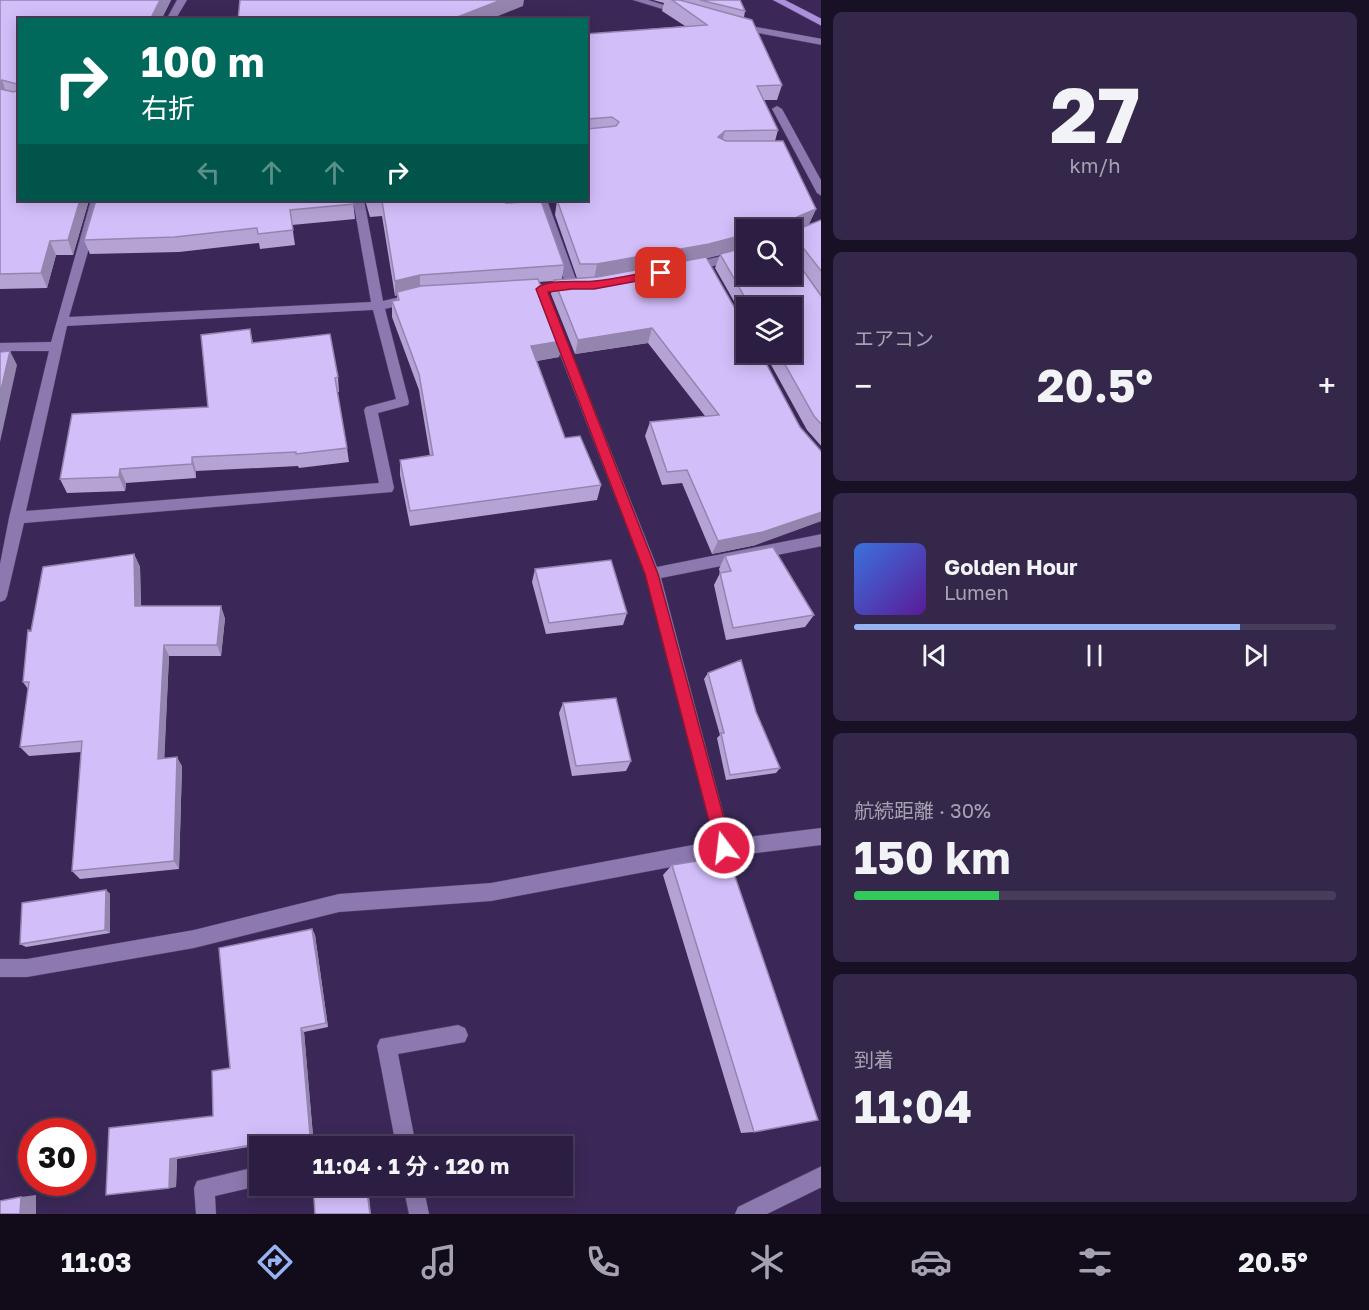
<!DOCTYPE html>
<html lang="ja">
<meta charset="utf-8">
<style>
body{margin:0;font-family:"Golos Text","Noto Sans JP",sans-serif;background:#342749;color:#f1f3f6;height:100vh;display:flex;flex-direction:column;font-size:22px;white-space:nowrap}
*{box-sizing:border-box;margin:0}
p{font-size:20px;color:#a6a2b2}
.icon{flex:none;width:33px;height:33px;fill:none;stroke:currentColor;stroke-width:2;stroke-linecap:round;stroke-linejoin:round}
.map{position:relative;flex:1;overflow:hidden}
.details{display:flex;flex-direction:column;gap:12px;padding:12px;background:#181024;width:548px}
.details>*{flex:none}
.hud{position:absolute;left:18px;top:18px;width:570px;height:183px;border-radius:0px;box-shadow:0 3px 15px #0003,0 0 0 2px #483c5b;background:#00695c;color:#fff;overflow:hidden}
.controls{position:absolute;left:736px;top:219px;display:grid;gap:12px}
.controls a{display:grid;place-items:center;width:66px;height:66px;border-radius:0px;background:#2c1e42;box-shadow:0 3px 15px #0003,0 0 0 2px #483c5b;font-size:30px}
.speed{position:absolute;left:18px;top:1118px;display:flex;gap:12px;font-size:30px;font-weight:700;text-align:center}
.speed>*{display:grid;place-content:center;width:78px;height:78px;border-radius:50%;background:#2c1e42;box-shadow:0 3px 15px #0003,0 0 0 2px #483c5b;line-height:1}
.speed .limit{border:9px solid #d22;background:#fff;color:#111}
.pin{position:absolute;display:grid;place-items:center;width:51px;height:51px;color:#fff;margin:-26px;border-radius:12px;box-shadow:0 3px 9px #0006}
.me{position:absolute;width:66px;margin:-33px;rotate:345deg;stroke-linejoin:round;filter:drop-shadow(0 0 4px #0008)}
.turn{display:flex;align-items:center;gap:21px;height:126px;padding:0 24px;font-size:27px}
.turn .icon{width:78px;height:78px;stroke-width:2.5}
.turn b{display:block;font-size:42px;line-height:51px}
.lanes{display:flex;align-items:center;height:57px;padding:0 24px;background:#0003;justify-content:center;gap:30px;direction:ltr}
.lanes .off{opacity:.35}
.big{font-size:45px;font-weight:700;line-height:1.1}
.details .widget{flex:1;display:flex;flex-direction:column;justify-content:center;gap:9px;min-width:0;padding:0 21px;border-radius:9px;background:#342749}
.details .dial{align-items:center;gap:0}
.dial b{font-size:78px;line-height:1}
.song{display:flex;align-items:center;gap:18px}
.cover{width:72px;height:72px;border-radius:9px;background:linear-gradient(135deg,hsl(220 70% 55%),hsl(270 70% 35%))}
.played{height:6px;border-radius:3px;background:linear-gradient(90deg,#95b2f1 80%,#483c5b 80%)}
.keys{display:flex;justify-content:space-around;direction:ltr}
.heat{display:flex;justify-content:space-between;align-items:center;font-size:33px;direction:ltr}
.charge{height:9px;border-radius:4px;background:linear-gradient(90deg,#34c759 30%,#483c5b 0)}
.trip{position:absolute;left:249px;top:1136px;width:324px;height:60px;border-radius:0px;background:#2c1e42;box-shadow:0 3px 15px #0003,0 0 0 2px #483c5b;font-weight:700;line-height:60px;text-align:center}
.tabs{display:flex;height:96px;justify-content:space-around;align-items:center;background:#120c1a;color:#a6a2b2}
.tabs .icon{width:42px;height:42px}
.tabs .current{color:#95b2f1}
.tabs b{font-size:27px;color:#f1f3f6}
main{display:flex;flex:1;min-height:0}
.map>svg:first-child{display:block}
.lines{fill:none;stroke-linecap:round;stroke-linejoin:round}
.street-casing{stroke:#524067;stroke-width:1}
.primary-casing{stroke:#524067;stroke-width:1}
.street{fill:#8c79af;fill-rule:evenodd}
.primary{fill:#ac90de;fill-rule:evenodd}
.wall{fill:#b5a3d6;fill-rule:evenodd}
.shaded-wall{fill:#9385ae}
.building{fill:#d2bef9;stroke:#9385ae;stroke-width:1.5;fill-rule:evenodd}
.route{fill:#e11d48;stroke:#92132f;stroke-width:1.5}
</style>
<main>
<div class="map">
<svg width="822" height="1214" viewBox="0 0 822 1214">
<rect width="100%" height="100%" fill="#3b2858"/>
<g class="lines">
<defs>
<path id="street" d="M 177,0 L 187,0 L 175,20 L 166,20 Z
M 633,0 L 648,0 L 687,12 L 682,15 Z
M 740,24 L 822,39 L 822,45 L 737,29 L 735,27 Z
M 777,106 L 782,109 L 822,182 L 822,196 L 817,193 L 772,109 Z
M 91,200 L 103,200 L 69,317 L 371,302 L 353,200 L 364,200 L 383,301 L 412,294 L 418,298 L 416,301 L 385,309 L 409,402 L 408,405 L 378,413 L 394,488 L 392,492 L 24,523 L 7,596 L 5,600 L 0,602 L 0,564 L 9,518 L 49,351 L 0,351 L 0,343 L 51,342 ZM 373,310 L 396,399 L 366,407 L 364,410 L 379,483 L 26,511 L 67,326 Z
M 535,200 L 547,200 L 578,285 L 576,288 L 523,294 L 517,290 L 523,286 L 565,282 Z
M 747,250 L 747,258 L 692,271 L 686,267 L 692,263 Z
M 555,322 L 561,326 L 657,567 L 822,534 L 822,546 L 661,578 L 730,839 L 822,828 L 822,845 L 724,857 L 491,901 L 339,912 L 194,948 L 27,977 L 0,977 L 0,959 L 27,959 L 194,930 L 339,894 L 491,883 L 714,841 L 645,574 L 549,326 Z
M 458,1025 L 465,1028 L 468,1035 L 465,1042 L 398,1054 L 416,1146 L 396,1146 L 377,1046 L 380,1039 Z
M 260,1166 L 260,1185 L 263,1185 L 215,1196 L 216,1214 L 196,1214 L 194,1188 L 197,1181 Z
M 822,1166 L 822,1187 L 767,1214 L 735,1214 L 738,1207 Z
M 403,1185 L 423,1185 L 429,1214 L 409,1214 Z"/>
<path id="primary" d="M 773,0 L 785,0 L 822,19 L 822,26 Z"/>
</defs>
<!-- street casing -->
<use href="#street" class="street-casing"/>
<!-- primary casing -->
<use href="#primary" class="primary-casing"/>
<!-- street -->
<use href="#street" class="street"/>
<!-- primary -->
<use href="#primary" class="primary"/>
</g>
<!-- wall -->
<path class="wall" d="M 0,0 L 171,0 L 161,20 L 20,20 L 89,200 L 73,255 L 56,255 L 47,288 L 0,289 Z
M 653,0 L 740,0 L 745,11 L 744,17 L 782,85 L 777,100 L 764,100 L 778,130 L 775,141 L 816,209 L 809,224 L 796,230 L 822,222 L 822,296 L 803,270 L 822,297 L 822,447 L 807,430 L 764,352 L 792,352 L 792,308 L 747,308 L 747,324 L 715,268 L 720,255 L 706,258 L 756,545 L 712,554 L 682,483 L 662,485 L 645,436 L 650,422 L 705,416 L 648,343 L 575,354 L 551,294 L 553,281 L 539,282 L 562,341 L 559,357 L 537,361 L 565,438 L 601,485 L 597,500 L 410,526 L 400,475 L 400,460 L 430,456 L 419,390 L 392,317 L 392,301 L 397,300 L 397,295 L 395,296 L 382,216 L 370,217 L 365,200 L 505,200 L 506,203 L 564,265 L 562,279 L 577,278 L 555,215 L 557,200 L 586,200 L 586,34 L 685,26 L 662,11 L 664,3 ZM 747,230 L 792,230 L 747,274 Z
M 353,200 L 355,219 L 292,225 L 295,245 L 260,249 L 259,243 L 179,252 L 90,254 L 84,240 Z
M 250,329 L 253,343 L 338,377 L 339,392 L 337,392 L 347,448 L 349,462 L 299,468 L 298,466 L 196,471 L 196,478 L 126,483 L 125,491 L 67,493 L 60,479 L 208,407 Z
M 134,554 L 140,567 L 141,606 L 225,618 L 221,656 L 169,656 L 164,758 L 182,766 L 179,869 L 80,879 L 72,871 L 81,752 L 29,756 L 20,747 L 28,689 L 23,682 L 31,631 Z
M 725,556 L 814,615 L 805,627 L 726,640 L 714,585 L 720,573 L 719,569 Z
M 535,569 L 627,613 L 623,625 L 546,634 L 532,582 Z
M 708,673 L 756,712 L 780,768 L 776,773 L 726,780 L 717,738 L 720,735 L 704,679 Z
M 563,703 L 631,761 L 626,771 L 572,776 L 559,713 Z
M 672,865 L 754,1132 L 741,1133 L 663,875 Z
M 106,890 L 110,894 L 110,933 L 26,947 L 20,944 Z
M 312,929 L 315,935 L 328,1027 L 304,1032 L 313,1136 L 177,1159 L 176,1187 L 106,1195 L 213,1116 L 230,1068 Z"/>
<!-- shaded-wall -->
<path class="shaded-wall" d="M 160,0 L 171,0 L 161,20 L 150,20 Z
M 501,0 L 524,0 L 523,6 L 488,20 L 450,20 Z
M 2,80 L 7,95 L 0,100 L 0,81 Z
M 725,131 L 721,146 L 718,137 Z
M 80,200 L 89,200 L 73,255 L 68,240 Z
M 816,209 L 809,224 L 792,232 L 797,217 Z
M 747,234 L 746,248 L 705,259 L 594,279 L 597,264 Z
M 50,241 L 56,255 L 47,288 L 41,273 Z
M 420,275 L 420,290 L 397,292 L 397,295 L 395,296 L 395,281 Z
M 652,328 L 648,343 L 575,354 L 578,340 Z
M 562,341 L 559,357 L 529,362 L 531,346 Z
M 10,351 L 17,365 L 0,442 L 0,394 Z
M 192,457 L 196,471 L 196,478 L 192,464 Z
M 120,469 L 126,483 L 125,491 L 119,477 Z
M 822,512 L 822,521 L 756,545 L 712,554 L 718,541 Z
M 134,554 L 140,567 L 141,618 L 135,606 Z
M 221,606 L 225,618 L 221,656 L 217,645 Z
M 164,645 L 169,656 L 164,768 L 158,759 Z
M 177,757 L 182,766 L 179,869 L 174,861 Z
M 106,890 L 110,894 L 110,933 L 105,930 Z
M 312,929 L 315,935 L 328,1027 L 326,1023 Z
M 301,1028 L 304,1032 L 313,1136 L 310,1135 Z
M 170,1159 L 177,1159 L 176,1187 L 169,1188 Z
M 366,1185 L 368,1185 L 371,1214 L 370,1214 Z
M 36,1195 L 36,1214 L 20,1214 L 21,1197 Z"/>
<!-- building -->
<path class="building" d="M 0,0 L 160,0 L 150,20 L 20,20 L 20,200 L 80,200 L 68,240 L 50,241 L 41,273 L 0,274 L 0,89 L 14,92 L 17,90 L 17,84 L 2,80 L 0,81 Z
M 240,0 L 501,0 L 450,20 L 238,20 Z
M 672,0 L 680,0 L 752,20 L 782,85 L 757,86 L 778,130 L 725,131 L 718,137 L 726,141 L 783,141 L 816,209 L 797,217 L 796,230 L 821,220 L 822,222 L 822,272 L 804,249 L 797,248 L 795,259 L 822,297 L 822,425 L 814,416 L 778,352 L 792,352 L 792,308 L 751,308 L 720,254 L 747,247 L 747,274 L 792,274 L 792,230 L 747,230 L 747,234 L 709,244 L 597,264 L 580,264 L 557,200 L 586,200 L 586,199 L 589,198 L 586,191 L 586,34 L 707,25 ZM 612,117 L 619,122 L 616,126 L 587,129 L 588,119 Z
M 700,0 L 740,0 L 745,11 Z
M 96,200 L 353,200 L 354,204 L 290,210 L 293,230 L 258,234 L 257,228 L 175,237 L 84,240 Z
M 369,200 L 505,200 L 506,203 L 541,201 L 564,265 L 420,275 L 395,281 L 382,201 L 370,202 Z
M 706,257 L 747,330 L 747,352 L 760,352 L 800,427 L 822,452 L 822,512 L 763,532 L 718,541 L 687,470 L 667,472 L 650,422 L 719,415 L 652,328 L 578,340 L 554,280 L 597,277 Z
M 538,279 L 562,341 L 531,346 L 565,438 L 580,436 L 601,485 L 410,511 L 400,460 L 433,455 L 419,374 L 392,301 L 399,300 L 397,292 L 421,286 Z
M 250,329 L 252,343 L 330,334 L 338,377 L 335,378 L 347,448 L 296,454 L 296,452 L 192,457 L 192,464 L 120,469 L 119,477 L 60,479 L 72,414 L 208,407 L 201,335 Z
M 10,351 L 0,394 L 0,352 Z
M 773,547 L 814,615 L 733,628 L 720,573 L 731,571 L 725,556 Z
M 134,554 L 135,606 L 221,606 L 217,645 L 164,645 L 158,759 L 177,757 L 174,861 L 72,871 L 82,741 L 20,747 L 29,682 L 23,682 L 28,630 L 31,631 L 43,567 Z
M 611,560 L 627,613 L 549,623 L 535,569 Z
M 741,660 L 756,712 L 780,768 L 730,775 L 721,733 L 724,733 L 708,673 Z
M 616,698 L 631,761 L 576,766 L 563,703 Z
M 728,856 L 818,1120 L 754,1132 L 672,865 Z
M 106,890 L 105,930 L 20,944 L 22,903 Z
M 312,929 L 326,1023 L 301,1028 L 310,1135 L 170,1159 L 169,1188 L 106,1195 L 109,1128 L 213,1116 L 212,1071 L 230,1068 L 219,948 Z
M 313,1185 L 366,1185 L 370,1214 L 315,1214 Z
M 21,1197 L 20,1214 L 0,1214 L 0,1201 Z"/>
<!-- route -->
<path class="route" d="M 661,270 L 666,273 L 664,276 L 594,289 L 572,289 L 548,292 L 658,574 L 732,848 L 729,853 L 724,855 L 718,853 L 716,848 L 645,574 L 536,289 C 547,278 580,283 595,281 C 617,279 639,273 661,270 Z"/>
</svg>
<div class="controls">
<a><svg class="icon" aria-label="search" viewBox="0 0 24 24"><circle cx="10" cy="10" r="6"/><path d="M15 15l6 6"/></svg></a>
<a><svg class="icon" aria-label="layers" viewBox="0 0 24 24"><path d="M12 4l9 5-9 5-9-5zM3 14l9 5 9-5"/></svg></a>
</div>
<div class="speed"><div class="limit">30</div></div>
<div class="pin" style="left:661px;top:273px;background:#d93025"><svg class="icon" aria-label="arrive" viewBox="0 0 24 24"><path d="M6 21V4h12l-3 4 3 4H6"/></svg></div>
<svg class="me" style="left:724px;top:848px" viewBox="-20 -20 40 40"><circle r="17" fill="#e11d48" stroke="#fff" stroke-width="3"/><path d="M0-11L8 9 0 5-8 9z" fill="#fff"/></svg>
<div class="trip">11:04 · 1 分 · 120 m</div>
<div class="hud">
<div class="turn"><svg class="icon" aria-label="right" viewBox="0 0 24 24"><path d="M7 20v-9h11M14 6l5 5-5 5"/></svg><div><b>100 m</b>右折</div></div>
<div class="lanes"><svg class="icon off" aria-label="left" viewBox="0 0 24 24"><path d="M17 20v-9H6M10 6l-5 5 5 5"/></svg><svg class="icon off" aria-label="ahead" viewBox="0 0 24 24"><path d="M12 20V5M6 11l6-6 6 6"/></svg><svg class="icon off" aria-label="ahead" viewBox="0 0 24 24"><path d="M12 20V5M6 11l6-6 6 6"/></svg><svg class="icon" aria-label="right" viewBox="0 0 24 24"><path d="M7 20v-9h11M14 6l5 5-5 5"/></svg></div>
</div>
</div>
<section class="details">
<div class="widget dial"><b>27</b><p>km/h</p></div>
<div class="widget"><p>エアコン</p>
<div class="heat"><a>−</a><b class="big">20.5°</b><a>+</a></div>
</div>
<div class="widget">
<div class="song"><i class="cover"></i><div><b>Golden Hour</b><p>Lumen</p></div></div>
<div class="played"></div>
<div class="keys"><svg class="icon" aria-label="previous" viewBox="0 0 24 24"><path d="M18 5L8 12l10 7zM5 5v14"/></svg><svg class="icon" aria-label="pause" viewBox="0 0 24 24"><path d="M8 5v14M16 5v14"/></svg><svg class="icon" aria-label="next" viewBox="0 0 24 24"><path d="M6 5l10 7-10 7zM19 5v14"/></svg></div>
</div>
<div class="widget"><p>航続距離 · 30%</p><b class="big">150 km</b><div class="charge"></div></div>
<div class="widget"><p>到着</p><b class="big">11:04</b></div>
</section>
</main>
<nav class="tabs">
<b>11:03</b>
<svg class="icon current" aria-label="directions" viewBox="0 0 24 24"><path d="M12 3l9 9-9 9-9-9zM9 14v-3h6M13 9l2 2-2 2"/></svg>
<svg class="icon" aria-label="music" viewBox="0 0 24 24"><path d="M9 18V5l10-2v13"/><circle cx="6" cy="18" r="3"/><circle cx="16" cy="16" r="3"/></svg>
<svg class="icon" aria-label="phone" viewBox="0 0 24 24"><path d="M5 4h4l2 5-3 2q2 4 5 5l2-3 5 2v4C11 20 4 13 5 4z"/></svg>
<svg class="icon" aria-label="climate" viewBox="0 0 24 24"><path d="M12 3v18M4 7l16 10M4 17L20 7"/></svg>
<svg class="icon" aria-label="car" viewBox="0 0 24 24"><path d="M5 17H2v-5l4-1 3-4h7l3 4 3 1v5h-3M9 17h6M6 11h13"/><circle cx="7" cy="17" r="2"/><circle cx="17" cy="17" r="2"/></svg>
<svg class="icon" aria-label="filters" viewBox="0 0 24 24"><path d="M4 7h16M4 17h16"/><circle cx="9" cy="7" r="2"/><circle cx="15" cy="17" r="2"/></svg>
<b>20.5°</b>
</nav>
